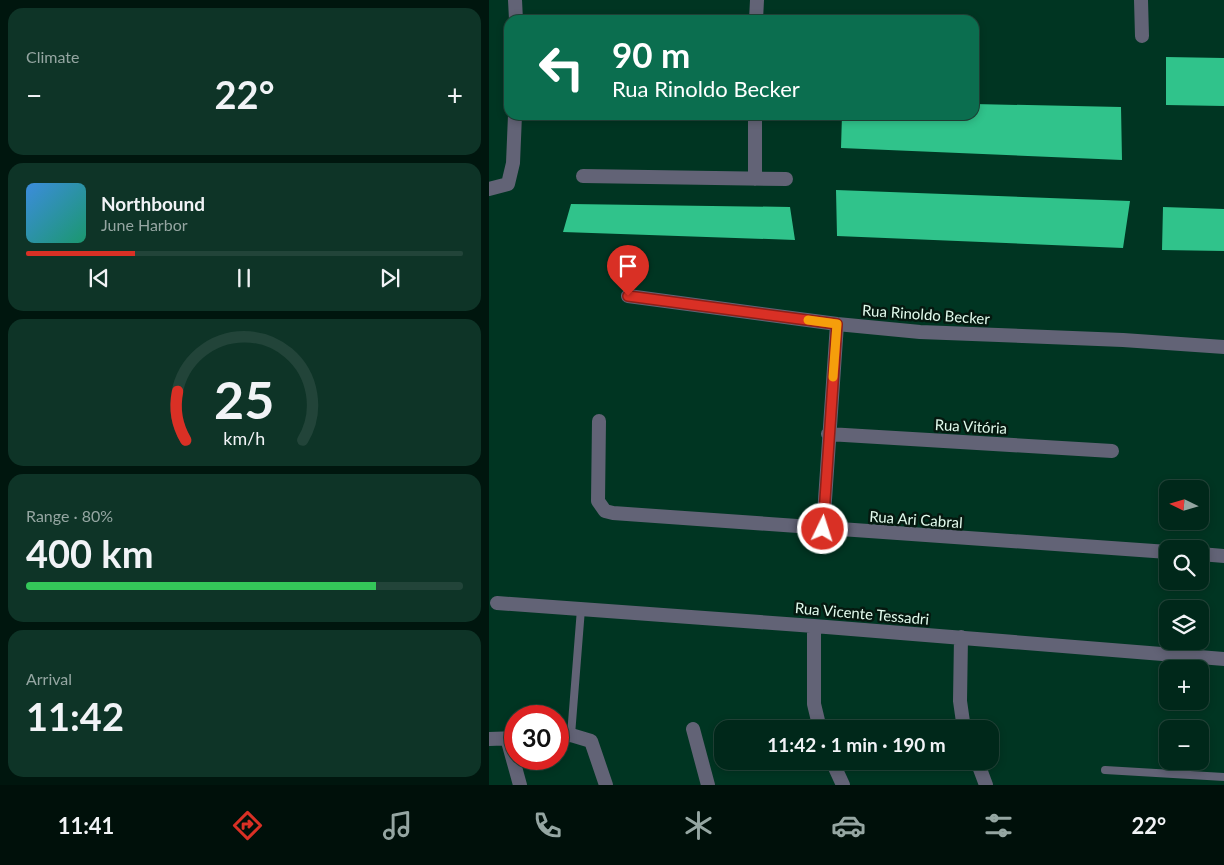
<!DOCTYPE html>
<meta charset="utf-8">
<style>
body{margin:0;font-family:Lato,sans-serif;background:#0e3427;color:#f1f3f6;height:100vh;display:flex;flex-direction:column;font-size:19px;white-space:nowrap}
*{box-sizing:border-box;margin:0}
p{font-size:16px;color:#95a6a2}
.icon{flex:none;width:28px;height:28px;fill:none;stroke:currentColor;stroke-width:2;stroke-linecap:round;stroke-linejoin:round}
.map{position:relative;flex:1;overflow:hidden}
.panel{display:flex;flex-direction:column;gap:8px;padding:8px;background:#00160e;width:489px}
.panel>*{flex:none}
.hud{position:absolute;left:15px;top:15px;width:475px;height:105px;border-radius:15px;box-shadow:0 2px 8px #0003,0 0 0 1px #224439;background:#0b6e4f;color:#fff;overflow:hidden}
.needle{width:32px;rotate:275deg}
.tools{position:absolute;left:670px;top:480px;display:grid;gap:10px}
.tools a{display:grid;place-items:center;width:50px;height:50px;border-radius:10px;background:#00281a;box-shadow:0 2px 8px #0003,0 0 0 1px #224439;font-size:25px}
.speed{position:absolute;left:15px;top:705px;display:flex;gap:10px;font-size:25px;font-weight:700;text-align:center}
.speed>*{display:grid;place-content:center;width:65px;height:65px;border-radius:50%;background:#00281a;box-shadow:0 2px 8px #0003,0 0 0 1px #224439;line-height:1}
.speed .limit{border:8px solid #d22;background:#fff;color:#111}
.pin{position:absolute;display:grid;place-items:center;width:42px;height:42px;color:#fff;margin:-51px -21px;border-radius:50% 50% 50% 0;rotate:-45deg;box-shadow:0 0 5px #0007}
.pin .icon{rotate:45deg}
.me{position:absolute;width:55px;margin:-28px;rotate:4deg;stroke-linejoin:round;filter:drop-shadow(0 0 4px #0008)}
.turn{display:flex;align-items:center;gap:18px;height:105px;padding:0 25px;font-size:22px}
.turn .icon{width:65px;height:65px;stroke-width:2.5}
.turn b{display:block;font-size:35px;line-height:42px}
.big{font-size:38px;font-weight:700;line-height:1.1}
.panel .widget{flex:1;display:flex;flex-direction:column;justify-content:center;gap:8px;min-width:0;padding:0 18px;border-radius:15px;background:#0e3427}
.panel .dial{align-items:center;gap:0}
.dial svg{height:130px;overflow:visible;fill:none;stroke:#224439;stroke-width:7;stroke-linecap:round;text-anchor:middle}
.dial text{fill:#f1f3f6;stroke:none}
.song{display:flex;align-items:center;gap:15px}
.cover{width:60px;height:60px;border-radius:8px;background:linear-gradient(135deg,hsl(210 70% 55%),hsl(160 70% 35%))}
.played{height:5px;border-radius:2px;background:linear-gradient(90deg,#d93025 25%,#224439 25%)}
.keys{display:flex;justify-content:space-around;direction:ltr}
.heat{display:flex;justify-content:space-between;align-items:center;font-size:28px;direction:ltr}
.charge{height:8px;border-radius:4px;background:linear-gradient(90deg,#34c759 80%,#224439 0)}
.trip{position:absolute;left:225px;top:720px;width:285px;height:50px;border-radius:15px;background:#00281a;box-shadow:0 2px 8px #0003,0 0 0 1px #224439;font-weight:700;line-height:50px;text-align:center}
.tab-bar{display:flex;height:80px;justify-content:space-around;align-items:center;background:#00100a;color:#95a6a2}
.tab-bar .icon{width:35px;height:35px}
.tab-bar .current{color:#d93025}
.tab-bar b{font-size:22px;color:#f1f3f6}
main{display:flex;flex:1;min-height:0}
.map>svg:first-child{display:block}
.building{fill:#30c38b}
.lines{fill:none;stroke-linecap:round;stroke-linejoin:round}
.service{stroke:#626376;stroke-width:8}
.minor{stroke:#626376;stroke-width:14}
.route-casing{stroke:#8d1f18;stroke-width:12}
.route{stroke:#d93025;stroke-width:9}
.slow{stroke:#f59e0b;stroke-width:9}
.labels{text-anchor:middle;dominant-baseline:central;stroke-width:5;stroke-linejoin:round;paint-order:stroke}
.street-label{font-size:15px;fill:#e2fbed;stroke:#051910}
</style>
<main>
<section class="panel">
<div class="widget"><p>Climate</p>
<div class="heat"><a>−</a><b class="big">22°</b><a>+</a></div>
</div>
<div class="widget">
<div class="song"><i class="cover"></i><div><b>Northbound</b><p>June Harbor</p></div></div>
<div class="played"></div>
<div class="keys"><svg class="icon" aria-label="previous" viewBox="0 0 24 24"><path d="M18 5L8 12l10 7zM5 5v14"/></svg><svg class="icon" aria-label="pause" viewBox="0 0 24 24"><path d="M8 5v14M16 5v14"/></svg><svg class="icon" aria-label="next" viewBox="0 0 24 24"><path d="M6 5l10 7-10 7zM19 5v14"/></svg></div>
</div>
<div class="widget dial"><svg viewBox="0 0 100 80">
<path d="M14 69A42 42 0 1 1 86 69"/>
<path d="M14 69A42 42 0 0 1 9 39" stroke="#d93025"/>
<text x="50" y="56" font-size="32" font-weight="700">25</text>
<text x="50" y="72" font-size="11">km/h</text>
</svg></div>
<div class="widget"><p>Range · 80%</p><b class="big">400 km</b><div class="charge"></div></div>
<div class="widget"><p>Arrival</p><b class="big">11:42</b></div>
</section>
<div class="map">
<svg width="736" height="785" viewBox="0 0 736 785">
<rect width="100%" height="100%" fill="#003522"/>
<!-- building -->
<path class="building" d="M 677,57 L 736,58 L 736,106 L 677,105 Z
M 485,104 L 632,107 L 633,160 L 352,148 L 353,115 L 485,115 Z
M 347,190 L 641,201 L 634,248 L 348,236 Z
M 82,204 L 301,207 L 306,240 L 74,232 Z
M 674,207 L 736,209 L 736,251 L 673,250 Z"/>
<g class="lines">
<!-- service -->
<path class="service" d="M 82,735 L 92,609
M 616,770 L 736,777"/>
<!-- minor -->
<path class="minor" d="M 26,0 L 27,20
M 652,0 L 653,36
M 267,20 L 268,0
M 94,176 L 297,179
M 266,179 L 266,115
M 0,189 L 19,184 L 24,163 L 26,115
M 139,296 L 348,324 L 431,332 L 634,340 L 736,347
M 110,421 L 109,501 L 116,511 L 124,513 L 679,552
M 339,434 L 623,451
M 334,529 L 348,324
M 711,554 L 736,556
M 8,603 L 325,626 L 736,659
M 325,626 L 325,704 L 331,729
M 472,637 L 471,701 L 475,729
M 204,729 L 219,785
M 69,736 L 82,735 L 102,741 L 117,785
M 18,738 L 31,785
M 0,739 L 26,738
M 343,761 L 354,785
M 488,761 L 497,785"/>
</g>
<g class="lines">
<defs>
<path id="route" d="M 139,296 L 348,324 L 334,529"/>
</defs>
<!-- route casing -->
<use href="#route" class="route-casing"/>
<!-- route -->
<use href="#route" class="route"/>
<!-- slow -->
<path class="slow" d="M 319,320 L 348,324 L 344,377"/>
</g>
<g class="labels">
<!-- street labels -->
<g class="street-label">
<text transform="translate(437 314) rotate(4)">Rua Rinoldo Becker</text>
<text transform="translate(482 426) rotate(3)">Rua Vitória</text>
<text transform="translate(427 519) rotate(4)">Rua Ari Cabral</text>
<text transform="translate(373 613) rotate(5)">Rua Vicente Tessadri</text>
</g>
</g>
</svg>
<div class="tools">
<a><svg class="needle" viewBox="-14 -14 28 28"><path d="M0-13l5 13h-10z" fill="#e53935"/><path d="M0 13l5-13h-10z" fill="#95a6a2"/></svg></a>
<a><svg class="icon" aria-label="search" viewBox="0 0 24 24"><circle cx="10" cy="10" r="6"/><path d="M15 15l6 6"/></svg></a>
<a><svg class="icon" aria-label="layers" viewBox="0 0 24 24"><path d="M12 4l9 5-9 5-9-5zM3 14l9 5 9-5"/></svg></a>
<a>+</a>
<a>−</a>
</div>
<div class="speed"><div class="limit">30</div></div>
<div class="pin" style="left:139px;top:296px;background:#d93025"><svg class="icon" aria-label="arrive" viewBox="0 0 24 24"><path d="M6 21V4h12l-3 4 3 4H6"/></svg></div>
<svg class="me" style="left:334px;top:529px" viewBox="-20 -20 40 40"><circle r="17" fill="#d93025" stroke="#fff" stroke-width="3"/><path d="M0-11L8 9 0 5-8 9z" fill="#fff"/></svg>
<div class="trip">11:42 · 1 min · 190 m</div>
<div class="hud">
<div class="turn"><svg class="icon" aria-label="left" viewBox="0 0 24 24"><path d="M17 20v-9H6M10 6l-5 5 5 5"/></svg><div><b>90 m</b>Rua Rinoldo Becker</div></div>
</div>
</div>
</main>
<nav class="tab-bar">
<b>11:41</b>
<svg class="icon current" aria-label="directions" viewBox="0 0 24 24"><path d="M12 3l9 9-9 9-9-9zM9 14v-3h6M13 9l2 2-2 2"/></svg>
<svg class="icon" aria-label="music" viewBox="0 0 24 24"><path d="M9 18V5l10-2v13"/><circle cx="6" cy="18" r="3"/><circle cx="16" cy="16" r="3"/></svg>
<svg class="icon" aria-label="phone" viewBox="0 0 24 24"><path d="M5 4h4l2 5-3 2q2 4 5 5l2-3 5 2v4C11 20 4 13 5 4z"/></svg>
<svg class="icon" aria-label="climate" viewBox="0 0 24 24"><path d="M12 3v18M4 7l16 10M4 17L20 7"/></svg>
<svg class="icon" aria-label="car" viewBox="0 0 24 24"><path d="M5 17H2v-5l4-1 3-4h7l3 4 3 1v5h-3M9 17h6M6 11h13"/><circle cx="7" cy="17" r="2"/><circle cx="17" cy="17" r="2"/></svg>
<svg class="icon" aria-label="filters" viewBox="0 0 24 24"><path d="M4 7h16M4 17h16"/><circle cx="9" cy="7" r="2"/><circle cx="15" cy="17" r="2"/></svg>
<b>22°</b>
</nav>
